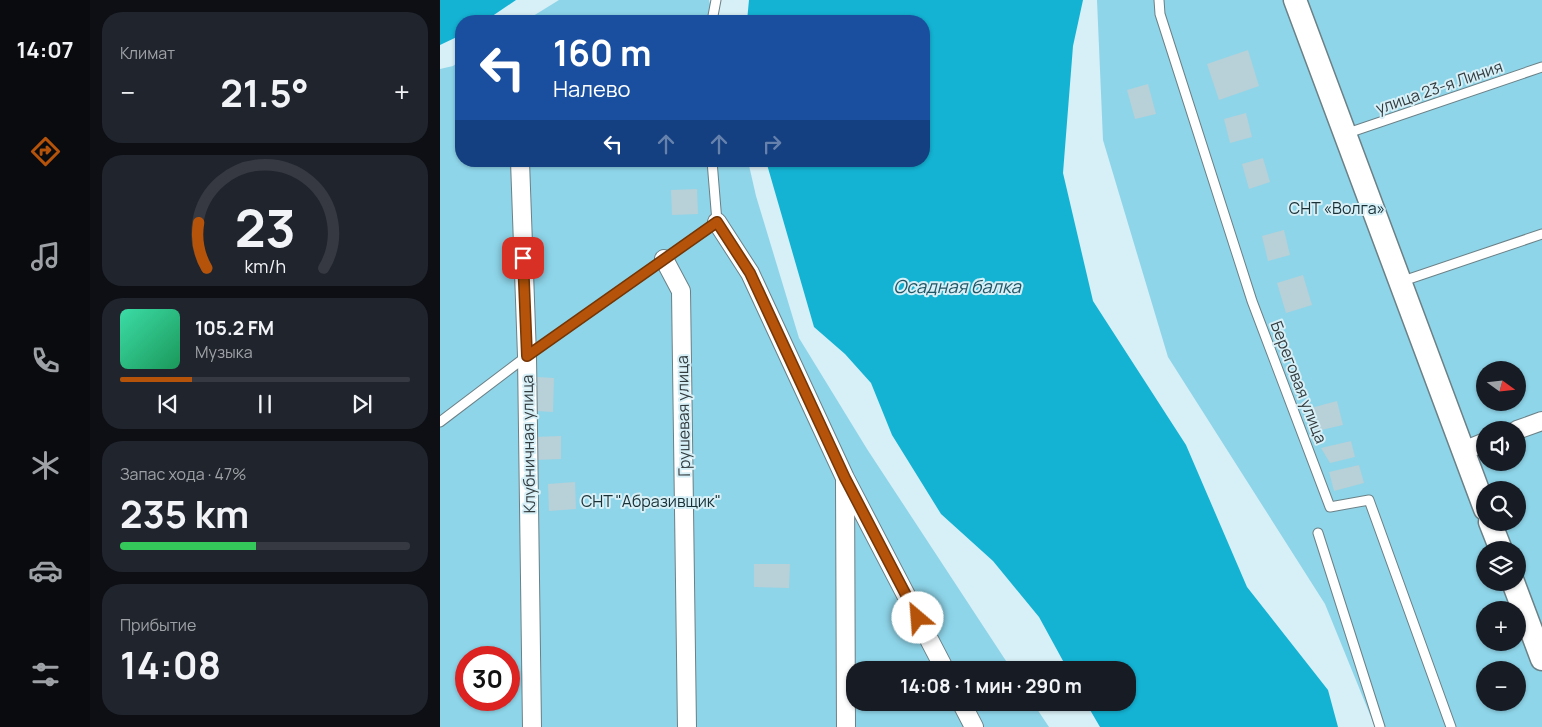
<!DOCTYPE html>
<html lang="ru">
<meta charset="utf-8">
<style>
body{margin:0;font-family:Manrope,sans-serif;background:#20242c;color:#f1f3f6;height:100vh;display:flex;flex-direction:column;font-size:19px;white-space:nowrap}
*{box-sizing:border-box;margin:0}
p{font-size:16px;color:#9ea1a6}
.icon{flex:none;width:28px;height:28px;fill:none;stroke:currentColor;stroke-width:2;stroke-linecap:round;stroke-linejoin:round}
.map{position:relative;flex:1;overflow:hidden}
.details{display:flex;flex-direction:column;gap:12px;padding:12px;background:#0d0f14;width:350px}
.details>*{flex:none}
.top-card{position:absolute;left:15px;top:15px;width:475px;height:152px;border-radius:20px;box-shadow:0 1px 4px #0004;background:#1a4fa0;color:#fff;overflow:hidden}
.needle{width:32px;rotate:105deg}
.controls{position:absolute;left:1036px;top:361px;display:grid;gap:10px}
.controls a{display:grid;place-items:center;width:50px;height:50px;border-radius:50%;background:#171b24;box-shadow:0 1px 4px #0004;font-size:25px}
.speed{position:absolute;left:15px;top:646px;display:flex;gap:10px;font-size:25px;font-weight:700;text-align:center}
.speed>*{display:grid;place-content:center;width:65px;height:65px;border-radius:50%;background:#171b24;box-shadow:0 1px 4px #0004;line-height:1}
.speed .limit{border:8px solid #d22;background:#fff;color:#111}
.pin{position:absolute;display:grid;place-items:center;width:42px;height:42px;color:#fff;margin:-21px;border-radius:10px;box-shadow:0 2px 8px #0006}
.me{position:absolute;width:55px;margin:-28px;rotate:333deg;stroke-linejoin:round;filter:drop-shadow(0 0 4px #0008)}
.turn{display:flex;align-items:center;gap:18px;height:105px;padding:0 15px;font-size:22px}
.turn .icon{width:65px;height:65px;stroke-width:2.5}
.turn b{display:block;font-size:35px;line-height:42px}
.lanes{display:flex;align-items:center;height:48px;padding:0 15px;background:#0003;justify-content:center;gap:25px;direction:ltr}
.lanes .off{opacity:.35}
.big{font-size:38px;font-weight:700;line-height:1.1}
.details .widget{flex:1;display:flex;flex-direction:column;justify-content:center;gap:8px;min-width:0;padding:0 18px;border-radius:20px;background:#20242c}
.details .dial{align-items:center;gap:0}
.dial svg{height:130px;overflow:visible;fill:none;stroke:#363941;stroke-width:7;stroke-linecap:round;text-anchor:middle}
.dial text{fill:#f1f3f6;stroke:none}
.song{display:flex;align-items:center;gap:15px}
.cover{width:60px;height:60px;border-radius:8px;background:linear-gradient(135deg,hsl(160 70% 55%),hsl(150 70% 35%))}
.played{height:5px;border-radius:2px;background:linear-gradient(90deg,#b45309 25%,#363941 25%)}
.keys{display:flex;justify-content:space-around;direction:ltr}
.heat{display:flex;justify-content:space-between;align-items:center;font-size:28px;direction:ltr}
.charge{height:8px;border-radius:4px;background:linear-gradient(90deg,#34c759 47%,#363941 0)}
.trip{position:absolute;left:406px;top:661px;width:290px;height:50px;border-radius:20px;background:#171b24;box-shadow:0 1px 4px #0004;font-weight:700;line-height:50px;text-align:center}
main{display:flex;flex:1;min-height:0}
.menu{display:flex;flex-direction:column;width:90px;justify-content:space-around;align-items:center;background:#090b0e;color:#9ea1a6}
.menu .icon{width:35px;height:35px}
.menu .active{color:#b45309}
.menu b{font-size:22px;color:#f1f3f6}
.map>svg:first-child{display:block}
.green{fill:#8ed5e9;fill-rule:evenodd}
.water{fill:#14b3d4}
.building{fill:#b8d0d7}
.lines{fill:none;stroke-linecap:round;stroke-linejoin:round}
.service-casing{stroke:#6b8187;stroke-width:11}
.minor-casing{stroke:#6b8187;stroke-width:20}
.tertiary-casing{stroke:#6b8187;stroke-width:25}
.service{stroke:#fff;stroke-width:9}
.minor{stroke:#fff;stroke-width:18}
.tertiary{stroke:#fff;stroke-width:22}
.route-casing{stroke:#753606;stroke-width:12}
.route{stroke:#b45309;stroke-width:9}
.labels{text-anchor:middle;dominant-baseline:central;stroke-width:4;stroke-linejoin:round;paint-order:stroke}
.street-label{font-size:16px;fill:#323b3e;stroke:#d7eff6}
.park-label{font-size:16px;fill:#193037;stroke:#d7eff6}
.water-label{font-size:18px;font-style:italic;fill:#205766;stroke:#d7eff6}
</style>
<main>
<nav class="menu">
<b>14:07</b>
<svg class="icon active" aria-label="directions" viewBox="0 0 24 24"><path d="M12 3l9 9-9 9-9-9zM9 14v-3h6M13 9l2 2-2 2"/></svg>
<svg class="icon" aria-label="music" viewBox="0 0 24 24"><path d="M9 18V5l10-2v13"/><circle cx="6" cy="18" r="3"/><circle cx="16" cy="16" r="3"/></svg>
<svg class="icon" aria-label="phone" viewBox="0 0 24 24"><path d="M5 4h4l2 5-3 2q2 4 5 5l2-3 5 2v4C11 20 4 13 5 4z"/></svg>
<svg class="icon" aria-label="climate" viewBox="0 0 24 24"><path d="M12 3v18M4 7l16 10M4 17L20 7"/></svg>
<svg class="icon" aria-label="car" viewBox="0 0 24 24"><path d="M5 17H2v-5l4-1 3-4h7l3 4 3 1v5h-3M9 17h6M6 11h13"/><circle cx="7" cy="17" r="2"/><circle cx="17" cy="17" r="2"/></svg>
<svg class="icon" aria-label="filters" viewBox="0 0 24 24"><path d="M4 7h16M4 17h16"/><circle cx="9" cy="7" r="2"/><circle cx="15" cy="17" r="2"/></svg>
</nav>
<section class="details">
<div class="widget"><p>Климат</p>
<div class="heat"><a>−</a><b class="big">21.5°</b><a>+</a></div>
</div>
<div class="widget dial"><svg viewBox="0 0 100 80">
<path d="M14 69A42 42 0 1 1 86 69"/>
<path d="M14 69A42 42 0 0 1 9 41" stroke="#b45309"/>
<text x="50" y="56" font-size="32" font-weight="700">23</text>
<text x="50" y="72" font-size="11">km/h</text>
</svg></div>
<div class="widget">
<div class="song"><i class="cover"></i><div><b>105.2 FM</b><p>Музыка</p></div></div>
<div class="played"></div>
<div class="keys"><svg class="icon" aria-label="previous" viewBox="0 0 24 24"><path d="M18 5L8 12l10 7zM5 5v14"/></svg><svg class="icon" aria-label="pause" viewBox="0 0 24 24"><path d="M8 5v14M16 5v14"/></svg><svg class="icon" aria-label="next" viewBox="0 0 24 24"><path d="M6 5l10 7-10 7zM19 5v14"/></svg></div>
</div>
<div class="widget"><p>Запас хода · 47%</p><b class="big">235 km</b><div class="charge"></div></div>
<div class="widget"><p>Прибытие</p><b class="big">14:08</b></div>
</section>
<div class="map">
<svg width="1102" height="727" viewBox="0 0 1102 727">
<rect width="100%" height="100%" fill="#d7eff6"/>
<!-- green -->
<path class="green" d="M 119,0 L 269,0 L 274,21 L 85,21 Z
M 657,0 L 1102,0 L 1102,727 L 935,727 L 885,604 L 728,357 L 663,140 ZM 1045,370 L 1078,370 L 1078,402 L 1045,402 ZM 1045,430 L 1078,430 L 1078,462 L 1045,462 ZM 1045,490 L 1078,490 L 1078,522 L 1045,522 ZM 1045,550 L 1078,550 L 1078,582 L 1045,582 ZM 1045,610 L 1078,610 L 1078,642 L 1045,642 ZM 1045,670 L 1078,670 L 1078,702 L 1045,702 Z
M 21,60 L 21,161 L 308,161 L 316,196 L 359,338 L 427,449 L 572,670 L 415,670 L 415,702 L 593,703 L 609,727 L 0,727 L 0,69 L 13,66 ZM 26,658 L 69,658 L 69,700 L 26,700 Z"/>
<!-- water -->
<path class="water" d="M 0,0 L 76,0 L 45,21 L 21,21 L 21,35 L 0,45 Z
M 309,0 L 643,0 L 633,46 L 623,173 L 653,301 L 746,445 L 807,587 L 888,690 L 898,727 L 660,727 L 646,703 L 688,702 L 688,670 L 628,670 L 599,617 L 553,561 L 501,514 L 452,435 L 431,383 L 405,354 L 374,327 L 326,161 L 484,161 L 484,21 L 307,21 Z"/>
<!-- building -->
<path class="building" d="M 808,50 L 819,86 L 779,100 L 767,64 Z
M 708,84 L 716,114 L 695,119 L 687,90 Z
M 806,113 L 812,137 L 790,143 L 784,119 Z
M 823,158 L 830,182 L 809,189 L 802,164 Z
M 257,189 L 258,214 L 232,215 L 231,190 Z
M 844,230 L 850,255 L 828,261 L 822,236 Z
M 863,275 L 872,305 L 846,313 L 837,283 Z
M 97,377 L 114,378 L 113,412 L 96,411 Z
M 897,401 L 903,425 L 877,431 L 871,408 Z
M 121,436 L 121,459 L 95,460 L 94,437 Z
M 911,441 L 915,457 L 890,463 L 881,448 Z
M 919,465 L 924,483 L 894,491 L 889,472 Z
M 135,482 L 136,509 L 109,511 L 108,484 Z
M 314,564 L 350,564 L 349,588 L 314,587 Z"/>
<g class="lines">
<defs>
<path id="service" d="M 719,0 L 720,14 L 812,301 L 890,507 L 929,500 L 1011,727
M 272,21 L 276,0
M 905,134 L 1102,67
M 960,282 L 1102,234
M 0,422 L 87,356 L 277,222 L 272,161
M 878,533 L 940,727"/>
<path id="minor" d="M 80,161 L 87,356 L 92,727
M 277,222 L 310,273 L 405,478 L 505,670
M 224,259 L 241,291 L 247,727
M 1077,430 L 1102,421
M 1023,451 L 1045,442
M 405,481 L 406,727
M 521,702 L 534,727"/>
<path id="tertiary" d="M 855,0 L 1045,509
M 1050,522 L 1061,550
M 1073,582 L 1102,659"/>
</defs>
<!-- service casing -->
<use href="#service" class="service-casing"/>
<!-- minor casing -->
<use href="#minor" class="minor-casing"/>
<!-- tertiary casing -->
<use href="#tertiary" class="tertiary-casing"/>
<!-- service -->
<use href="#service" class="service"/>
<!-- minor -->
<use href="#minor" class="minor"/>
<!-- tertiary -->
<use href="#tertiary" class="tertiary"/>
</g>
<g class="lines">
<defs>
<path id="route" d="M 83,258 L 87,356 L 277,222 L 310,273 L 405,478 L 478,618"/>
</defs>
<!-- route casing -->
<use href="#route" class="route-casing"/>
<!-- route -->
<use href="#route" class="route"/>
</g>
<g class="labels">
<!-- street labels -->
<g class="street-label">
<text transform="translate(999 87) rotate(-19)">улица 23-я Линия</text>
<text transform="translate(859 382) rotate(69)">Береговая улица</text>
<text transform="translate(243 416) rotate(-91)">Грушевая улица</text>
<text transform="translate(88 444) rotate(-91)">Клубничная улица</text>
</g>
<!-- park labels -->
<g class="park-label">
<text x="897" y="208">СНТ «Волга»</text>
<text x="211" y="501">СНТ "Абразивщик"</text>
</g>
<!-- water labels -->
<g class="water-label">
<text x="517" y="286">Осадная балка</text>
</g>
</g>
</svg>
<div class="controls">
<a><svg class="needle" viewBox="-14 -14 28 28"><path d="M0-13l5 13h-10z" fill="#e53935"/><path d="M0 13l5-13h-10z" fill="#9ea1a6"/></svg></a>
<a><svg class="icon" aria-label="sound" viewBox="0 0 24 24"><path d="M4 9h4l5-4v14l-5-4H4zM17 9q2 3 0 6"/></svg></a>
<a><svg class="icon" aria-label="search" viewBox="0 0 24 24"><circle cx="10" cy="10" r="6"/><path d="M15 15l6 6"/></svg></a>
<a><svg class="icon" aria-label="layers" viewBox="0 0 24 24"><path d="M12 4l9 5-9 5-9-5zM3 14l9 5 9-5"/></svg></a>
<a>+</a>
<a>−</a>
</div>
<div class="speed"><div class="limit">30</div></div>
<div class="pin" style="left:83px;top:258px;background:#d93025"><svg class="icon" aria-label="arrive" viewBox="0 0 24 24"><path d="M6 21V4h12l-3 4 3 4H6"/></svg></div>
<svg class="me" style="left:478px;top:618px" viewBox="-20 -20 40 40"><circle r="19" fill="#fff"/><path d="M0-13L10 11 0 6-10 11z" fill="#b45309"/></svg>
<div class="trip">14:08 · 1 мин · 290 m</div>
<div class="top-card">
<div class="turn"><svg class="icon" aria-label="left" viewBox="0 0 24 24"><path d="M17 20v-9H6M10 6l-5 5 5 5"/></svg><div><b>160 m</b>Налево</div></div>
<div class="lanes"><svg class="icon" aria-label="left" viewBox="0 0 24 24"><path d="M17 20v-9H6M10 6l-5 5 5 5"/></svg><svg class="icon off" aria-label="ahead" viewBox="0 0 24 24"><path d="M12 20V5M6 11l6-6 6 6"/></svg><svg class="icon off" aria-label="ahead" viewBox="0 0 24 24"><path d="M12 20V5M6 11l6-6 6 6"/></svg><svg class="icon off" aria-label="right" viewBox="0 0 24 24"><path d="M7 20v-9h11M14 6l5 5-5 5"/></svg></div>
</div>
</div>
</main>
